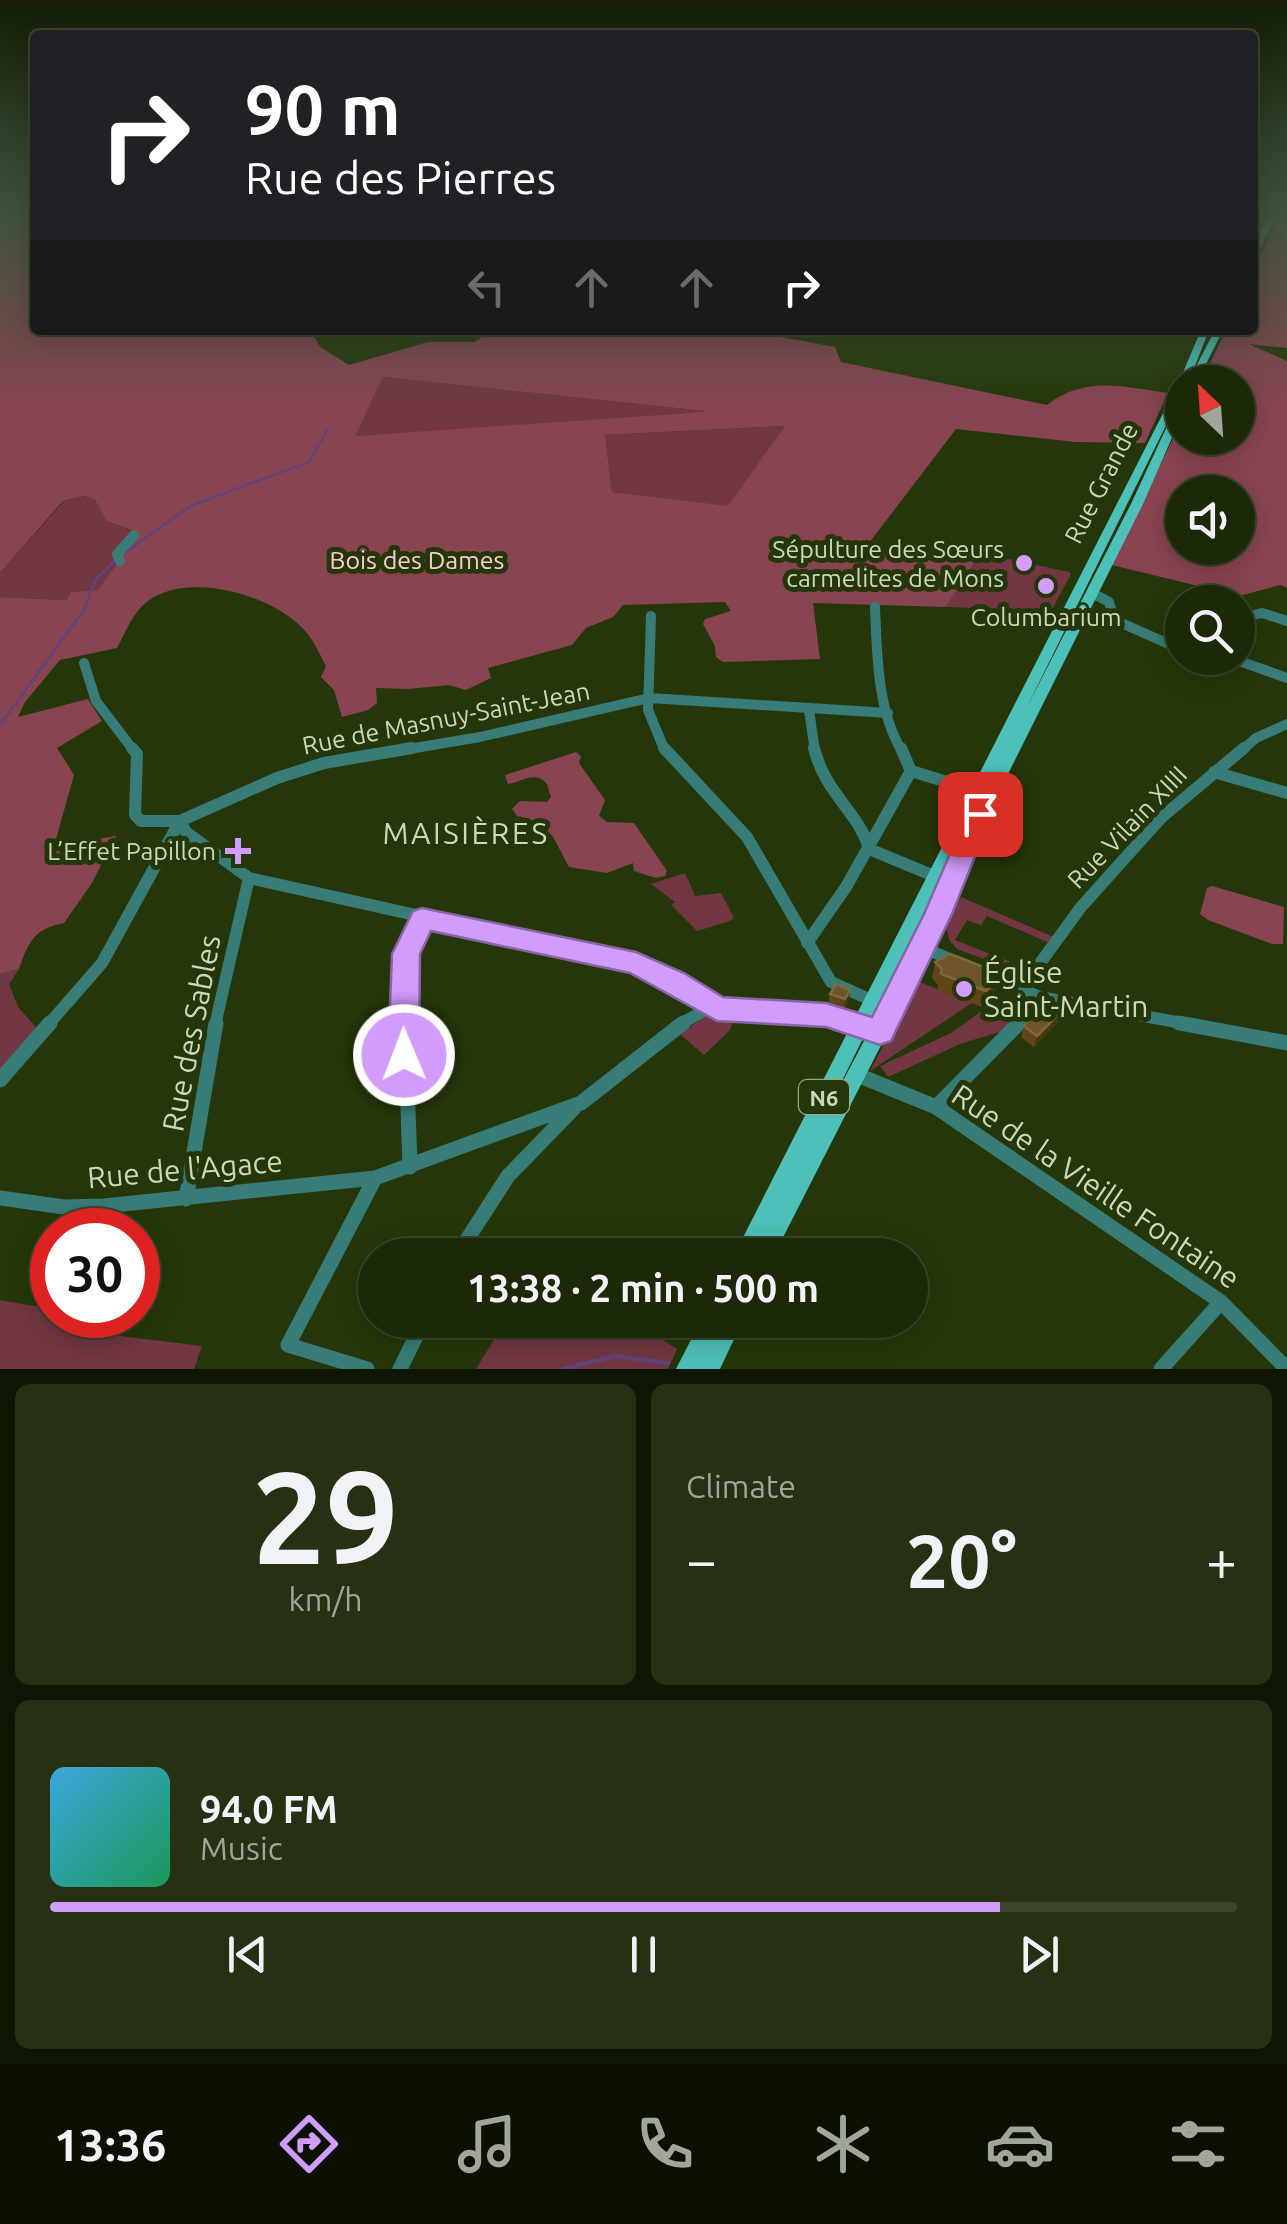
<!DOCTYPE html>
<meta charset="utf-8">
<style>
body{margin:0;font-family:Ubuntu,sans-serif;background:#253112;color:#f1f3f6;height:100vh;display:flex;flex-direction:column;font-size:38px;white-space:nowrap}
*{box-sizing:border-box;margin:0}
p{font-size:32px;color:#a0a69c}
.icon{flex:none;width:55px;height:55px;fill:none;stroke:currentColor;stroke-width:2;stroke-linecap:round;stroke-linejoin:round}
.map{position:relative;height:1369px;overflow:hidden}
.details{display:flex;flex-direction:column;gap:15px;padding:15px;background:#0f1704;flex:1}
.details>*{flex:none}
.guide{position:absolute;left:30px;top:30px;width:1228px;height:305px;border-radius:10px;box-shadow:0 5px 25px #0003,0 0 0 2px #3a4529;background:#202124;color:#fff;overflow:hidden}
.needle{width:65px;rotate:335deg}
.tools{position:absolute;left:1165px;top:365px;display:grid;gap:20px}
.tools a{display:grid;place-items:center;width:90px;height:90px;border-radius:50%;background:#1c2908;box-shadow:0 5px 25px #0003,0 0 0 2px #3a4529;font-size:50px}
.speed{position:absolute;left:30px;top:1208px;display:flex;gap:20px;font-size:50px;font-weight:700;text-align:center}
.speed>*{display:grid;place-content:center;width:130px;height:130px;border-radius:50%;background:#1c2908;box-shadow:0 5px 25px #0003,0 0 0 2px #3a4529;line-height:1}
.speed .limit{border:15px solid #d22;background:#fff;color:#111}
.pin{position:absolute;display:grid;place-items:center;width:85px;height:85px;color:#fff;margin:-42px;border-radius:20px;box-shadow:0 5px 15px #0006}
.me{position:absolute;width:110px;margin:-55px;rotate:359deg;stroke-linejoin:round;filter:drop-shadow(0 0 8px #0008)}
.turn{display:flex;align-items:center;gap:35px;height:210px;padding:0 50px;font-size:45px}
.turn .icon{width:130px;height:130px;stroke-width:2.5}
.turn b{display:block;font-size:70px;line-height:85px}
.lanes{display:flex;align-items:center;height:95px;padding:0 50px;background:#0003;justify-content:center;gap:50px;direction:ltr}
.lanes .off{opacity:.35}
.big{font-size:75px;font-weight:700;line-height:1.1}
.details .card{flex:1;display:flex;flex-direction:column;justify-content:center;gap:15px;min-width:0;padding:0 35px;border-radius:15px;background:#253112}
.details .dial{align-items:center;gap:0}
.dial b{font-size:130px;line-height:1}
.song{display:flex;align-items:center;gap:30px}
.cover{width:120px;height:120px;border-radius:15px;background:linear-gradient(135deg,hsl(200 70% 55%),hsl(150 70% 35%))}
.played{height:10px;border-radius:5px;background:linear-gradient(90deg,#d29cfd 80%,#3a4529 80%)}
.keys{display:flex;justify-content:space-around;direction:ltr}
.heat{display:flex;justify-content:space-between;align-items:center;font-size:55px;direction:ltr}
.details .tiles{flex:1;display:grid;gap:15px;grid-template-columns:1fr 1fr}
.card:last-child{grid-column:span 2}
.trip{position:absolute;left:358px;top:1238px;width:570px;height:100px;border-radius:50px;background:#1c2908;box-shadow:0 5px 25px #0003,0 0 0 2px #3a4529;font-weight:700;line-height:100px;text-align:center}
.dock{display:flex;height:160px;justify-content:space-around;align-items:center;background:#0b1003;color:#a0a69c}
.dock .icon{width:70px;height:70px}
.dock .active{color:#d29cfd}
.dock b{font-size:45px;color:#f1f3f6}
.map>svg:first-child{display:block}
.green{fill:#723743}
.forest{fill:#884451;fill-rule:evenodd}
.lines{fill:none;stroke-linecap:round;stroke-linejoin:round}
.stream-far1{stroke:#62437a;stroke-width:2.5}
.stream{stroke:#62437a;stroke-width:4}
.minor-far2{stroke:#387c77;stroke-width:10}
.minor-far1{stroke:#387c77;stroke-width:12}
.minor{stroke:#387c77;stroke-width:15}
.major{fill:#4dc1b9;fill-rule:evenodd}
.wall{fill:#624417}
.shaded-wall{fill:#45380b}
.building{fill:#6d5429;stroke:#7c6940;stroke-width:2.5}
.route{fill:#d29cfd;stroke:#8865a4;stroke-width:2.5}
.poi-dot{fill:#d29cfd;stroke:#25370a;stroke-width:4}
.labels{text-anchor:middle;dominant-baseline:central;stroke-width:10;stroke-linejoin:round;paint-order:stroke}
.shield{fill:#25370a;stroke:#98a886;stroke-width:2.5}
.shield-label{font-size:22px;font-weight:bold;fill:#cad9bb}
.street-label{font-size:25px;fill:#cad9bb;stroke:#25370a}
.poi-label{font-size:25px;fill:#cad9bb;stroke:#25370a;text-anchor:end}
.park-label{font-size:25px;fill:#f8ccd2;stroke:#25370a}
.quarter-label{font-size:30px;letter-spacing:2.5px;fill:#cad9bb;stroke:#25370a}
.near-poi-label{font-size:30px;fill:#cad9bb;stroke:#25370a;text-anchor:start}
.near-street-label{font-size:30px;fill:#cad9bb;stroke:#25370a}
</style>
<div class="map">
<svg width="1287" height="1369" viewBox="0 0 1287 1369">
<rect width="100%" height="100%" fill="#25370a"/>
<!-- green -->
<path class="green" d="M 383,377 L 706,411 L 703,415 L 354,436 Z
M 786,426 L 728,507 L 612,492 L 605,435 Z
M 85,496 L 95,500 L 106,521 L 135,531 L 120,561 L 98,590 L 71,592 L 66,600 L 0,597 L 0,573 L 64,501 Z
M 980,553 L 1069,572 L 1071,574 L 1051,611 L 946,607 Z
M 685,873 L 695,896 L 721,893 L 734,918 L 730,921 L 697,931 L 671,905 L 675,902 L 651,884 Z
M 961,897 L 1058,939 L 1054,945 L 987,916 L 981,925 L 967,920 L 955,940 L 1026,968 L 1021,973 L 957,949 L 950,941 L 946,928 Z
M 19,969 L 9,984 L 18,1007 L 42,1034 L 0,1080 L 0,974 Z
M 917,981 L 972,1003 L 870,1071 Z
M 993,1003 L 1016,1027 L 960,1044 L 888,1077 L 880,1066 L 951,1033 Z
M 704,1017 L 734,1017 L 730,1030 L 704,1055 L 680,1034 Z
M 0,1300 L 52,1309 L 52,1315 L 94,1316 L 87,1332 L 202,1346 L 194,1369 L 0,1369 Z
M 506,1320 L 632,1320 L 677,1349 L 668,1369 L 476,1369 Z"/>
<!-- forest -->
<path class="forest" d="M 0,218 L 35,218 L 35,330 L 311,330 L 320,347 L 349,365 L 428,342 L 474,342 L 493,330 L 763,330 L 776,336 L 835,347 L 841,362 L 1047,405 C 1085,375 1124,387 1168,393 L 1145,443 L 1075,442 L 956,429 L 869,543 C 889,560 952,553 980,553 L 946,607 L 813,603 L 820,659 L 723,662 L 716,657 L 715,646 L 703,624 L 705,619 L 731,611 L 725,602 L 623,605 L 613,617 L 586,628 L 572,645 L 488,668 L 491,678 L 466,690 L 449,685 L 408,689 L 376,688 L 377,703 L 368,710 L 342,717 L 334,690 L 321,677 L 326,666 C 320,655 314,641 306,632 C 275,594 179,567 141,607 C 131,618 124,635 117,648 L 60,660 L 25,702 L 18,717 L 88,699 L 102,721 L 57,748 L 74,775 L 54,846 L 116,836 L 92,883 L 64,923 C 34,929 29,941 19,969 L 0,974 L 0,597 L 66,600 L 71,592 L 98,590 L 119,561 L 135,531 L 106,521 L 95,500 L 85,496 L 63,501 L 0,573 ZM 383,377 L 705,411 L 705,412 L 355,436 ZM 785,426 L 728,506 L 612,492 L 605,435 Z
M 1278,218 L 1287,218 L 1287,348 L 1249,344 L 1287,361 L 1287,588 L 1280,585 L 1239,596 L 1112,565 L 1182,420 L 1182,438 L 1238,438 L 1238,382 L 1201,382 L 1226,330 L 1252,330 L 1253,272 ZM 1182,492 L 1238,492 L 1238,548 L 1182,548 Z
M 576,752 L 581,756 L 579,763 L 605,800 L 599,816 L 607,822 L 634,823 L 667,871 L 665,876 L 656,878 L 634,871 L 633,863 L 607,873 L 569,867 L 552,835 L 533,830 L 530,819 L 517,816 L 512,809 L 520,801 L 547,802 L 551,797 L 547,784 C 535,770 523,782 508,784 L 505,775 Z
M 1212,886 L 1284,907 L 1283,944 L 1272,944 L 1208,920 L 1200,914 L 1207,888 Z"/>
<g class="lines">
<!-- stream-far1 -->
<path class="stream-far1" d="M 126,552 L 190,506 L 309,462 L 327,430
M 0,725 L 84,610 L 95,580 L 116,560"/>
<!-- stream -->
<path class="stream" d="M 563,1369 L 615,1356 L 668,1363"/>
<!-- minor-far2 -->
<path class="minor-far2" d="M 120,561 L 117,554 L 134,535
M 875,607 C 877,652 877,711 902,751
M 1077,615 L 1096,619 L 1112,612 L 1109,602 L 1092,593
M 651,616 L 648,710 L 665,751
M 1108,617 L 1182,650
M 1238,619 L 1262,613 L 1287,621
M 1231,658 L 1287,678
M 84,663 L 96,701 L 134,751
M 809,710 L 815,751
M 397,751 L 480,737 L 649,698 L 888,713
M 1241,751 L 1256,738 L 1287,724"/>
<!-- minor-far1 -->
<path class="minor-far1" d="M 132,748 L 137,754 L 135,815 L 141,821 L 180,821 L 277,778 L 324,763 L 412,748
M 664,748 L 747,837 L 831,982 L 891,1009
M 814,748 C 825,794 859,812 869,849 L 934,876
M 901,748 L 911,771 L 977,791
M 1214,772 L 1287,793
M 902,939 L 957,962
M 807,943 L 846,887 L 911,771
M 982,972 L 1040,997 L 1193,1025
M 1022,988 L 1081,907 L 1161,818 L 1244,748
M 48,1025 L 102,963 L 180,821 L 186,832 L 249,878 L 636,964 L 674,981 L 717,1009 L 827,1015 L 860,1025
M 215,1025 L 249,878
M 405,1025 L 406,954 L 422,919
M 679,1025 L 712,1006
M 1017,1025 L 1040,997"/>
<!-- minor -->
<path class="minor" d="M 405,1023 L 410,1167
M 852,1023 L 865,1027
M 1179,1023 L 1287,1043
M 855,1074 L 936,1107 L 1221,1302 L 1287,1369
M 0,1080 L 50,1023
M 936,1107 L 1019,1023
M 0,1198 L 64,1207 L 104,1206 L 375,1178 L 581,1103 L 683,1023
M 186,1199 L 216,1023
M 457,1255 L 508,1176 L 574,1108
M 367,1369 L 288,1345 L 375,1178
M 400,1369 L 424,1320
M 1161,1369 L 1221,1302"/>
<!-- major -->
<path class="major" d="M 1252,218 L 1259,218 L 1252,224 Z
M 1268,218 L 1275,218 L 1256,256 L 1252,258 L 1252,247 Z
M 1201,330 L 1209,330 L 1191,376 L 1215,330 L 1223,330 L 1197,382 L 1182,382 L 1182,393 L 1026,709 L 1131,504 L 1175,409 L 1182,407 L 1182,415 L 1143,504 L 988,814 L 921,967 L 774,1255 L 734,1255 L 1179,382 ZM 952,859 L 903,967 L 826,1113 Z
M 701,1320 L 743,1320 L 720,1369 L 676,1369 Z"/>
</g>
<!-- wall -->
<path class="wall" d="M 935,962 L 994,971 L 993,977 L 994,997 L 982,1007 L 937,990 L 938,985 L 932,978 Z
M 836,984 L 849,1001 L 844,1010 L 828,1005 L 830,994 Z
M 1063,1010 L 1060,1020 L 1034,1047 L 1021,1037 L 1024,1026 Z"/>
<!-- shaded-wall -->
<path class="shaded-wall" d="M 994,971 L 990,987 L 998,981 L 994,997 L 982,1007 L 986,991 Z
M 850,990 L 849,1001 L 844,1010 L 845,999 Z
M 1063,1010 L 1060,1020 L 1034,1047 L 1037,1036 Z"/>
<!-- building -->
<path class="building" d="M 950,954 L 994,971 L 992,976 L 998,981 L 986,991 L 941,974 L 942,969 L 935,962 Z
M 836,984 L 850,990 L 845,999 L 830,994 Z
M 1048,999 L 1063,1010 L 1037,1036 L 1024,1026 Z"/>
<!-- sky -->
<linearGradient id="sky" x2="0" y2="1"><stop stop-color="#141e06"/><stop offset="0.53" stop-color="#40533e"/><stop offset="1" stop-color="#40533e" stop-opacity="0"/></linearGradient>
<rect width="1287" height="409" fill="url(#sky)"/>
<!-- route -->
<path class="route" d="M 980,806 L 992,814 L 952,914 L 891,1041 L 880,1045 L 826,1027 L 717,1021 L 630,973 L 431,931 L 420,954 L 419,1055 L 414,1064 L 404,1068 L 393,1064 L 388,1055 L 392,954 L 413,911 L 422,908 L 636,952 L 684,973 L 723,997 L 826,1003 L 872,1017 L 924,914 L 967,814 Z"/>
<!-- markers -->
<g class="poi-dot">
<circle cx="1024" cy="563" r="10"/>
<circle cx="1046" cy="586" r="10"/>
<path d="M233 836h10v10h10v10h-10v10h-10v-10h-10v-10h10z"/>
<circle cx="964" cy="989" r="10"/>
</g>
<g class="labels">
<!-- shield labels -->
<rect class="shield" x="799" y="1080" width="50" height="34" rx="8"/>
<g class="shield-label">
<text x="824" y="1097">N6</text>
</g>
<!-- street labels -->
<g class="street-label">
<text transform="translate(1101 483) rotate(-63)">Rue Grande</text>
<text transform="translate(446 718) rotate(-11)">Rue de Masnuy-Saint-Jean</text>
<text transform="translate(1127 827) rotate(-46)">Rue Vilain XIIII</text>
</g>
<!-- poi labels -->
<g class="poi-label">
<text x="1004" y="549">Sépulture des Sœurs<tspan x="1004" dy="29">carmelites de Mons</tspan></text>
<text x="1046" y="617" text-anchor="middle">Columbarium</text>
<text x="216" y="851">L’Effet Papillon</text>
</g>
<!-- park labels -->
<g class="park-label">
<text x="417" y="560">Bois des Dames</text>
</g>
<!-- quarter labels -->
<g class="quarter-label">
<text x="466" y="833">MAISIÈRES</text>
</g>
<!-- near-poi labels -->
<g class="near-poi-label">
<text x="984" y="972">Église<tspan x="984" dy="34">Saint-Martin</tspan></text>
</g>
<!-- near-street labels -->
<g class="near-street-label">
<text transform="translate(191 1033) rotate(-79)">Rue des Sables</text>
<text transform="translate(185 1169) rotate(-5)">Rue de l'Agace</text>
<text transform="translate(1096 1186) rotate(34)">Rue de la Vieille Fontaine</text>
</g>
</g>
</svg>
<div class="tools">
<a><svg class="needle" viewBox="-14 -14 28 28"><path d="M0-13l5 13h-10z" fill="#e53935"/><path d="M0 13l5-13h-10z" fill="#a0a69c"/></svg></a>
<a><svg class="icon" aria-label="sound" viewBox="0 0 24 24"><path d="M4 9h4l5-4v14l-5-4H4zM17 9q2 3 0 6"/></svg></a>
<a><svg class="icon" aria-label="search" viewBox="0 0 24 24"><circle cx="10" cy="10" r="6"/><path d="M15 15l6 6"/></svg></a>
</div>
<div class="speed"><div class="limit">30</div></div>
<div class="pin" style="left:980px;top:814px;background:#d93025"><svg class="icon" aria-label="arrive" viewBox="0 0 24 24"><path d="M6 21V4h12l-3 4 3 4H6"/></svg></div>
<svg class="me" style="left:404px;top:1055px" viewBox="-20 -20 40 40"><circle r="17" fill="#d29cfd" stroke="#fff" stroke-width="3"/><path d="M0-11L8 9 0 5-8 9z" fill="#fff"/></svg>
<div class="trip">13:38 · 2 min · 500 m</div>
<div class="guide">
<div class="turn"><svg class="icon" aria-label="right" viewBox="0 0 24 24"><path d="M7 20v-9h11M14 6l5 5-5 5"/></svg><div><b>90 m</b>Rue des Pierres</div></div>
<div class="lanes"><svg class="icon off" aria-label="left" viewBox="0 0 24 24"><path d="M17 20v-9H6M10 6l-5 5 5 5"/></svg><svg class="icon off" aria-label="ahead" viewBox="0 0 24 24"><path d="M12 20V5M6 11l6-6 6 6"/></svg><svg class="icon off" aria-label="ahead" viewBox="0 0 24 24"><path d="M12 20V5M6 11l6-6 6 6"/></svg><svg class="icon" aria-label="right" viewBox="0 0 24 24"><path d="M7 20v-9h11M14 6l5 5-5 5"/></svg></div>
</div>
</div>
<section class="details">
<div class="tiles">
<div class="card dial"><b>29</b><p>km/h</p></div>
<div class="card"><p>Climate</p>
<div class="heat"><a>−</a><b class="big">20°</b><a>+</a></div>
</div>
<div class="card">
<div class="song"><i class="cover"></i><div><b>94.0 FM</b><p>Music</p></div></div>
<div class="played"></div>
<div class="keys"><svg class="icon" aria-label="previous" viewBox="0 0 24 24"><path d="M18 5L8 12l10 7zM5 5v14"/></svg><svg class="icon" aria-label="pause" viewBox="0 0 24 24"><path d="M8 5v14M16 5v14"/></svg><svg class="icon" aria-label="next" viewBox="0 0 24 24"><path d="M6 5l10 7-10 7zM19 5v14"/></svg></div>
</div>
</div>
</section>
<nav class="dock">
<b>13:36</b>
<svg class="icon active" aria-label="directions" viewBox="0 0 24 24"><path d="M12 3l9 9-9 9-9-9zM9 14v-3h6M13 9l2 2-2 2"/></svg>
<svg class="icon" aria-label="music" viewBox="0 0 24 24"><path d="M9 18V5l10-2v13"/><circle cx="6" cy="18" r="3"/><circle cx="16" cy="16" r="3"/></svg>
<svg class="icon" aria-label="phone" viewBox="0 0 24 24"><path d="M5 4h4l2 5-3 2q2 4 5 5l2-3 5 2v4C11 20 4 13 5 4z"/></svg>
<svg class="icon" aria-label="climate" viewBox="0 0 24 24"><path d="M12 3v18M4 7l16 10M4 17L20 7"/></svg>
<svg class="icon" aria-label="car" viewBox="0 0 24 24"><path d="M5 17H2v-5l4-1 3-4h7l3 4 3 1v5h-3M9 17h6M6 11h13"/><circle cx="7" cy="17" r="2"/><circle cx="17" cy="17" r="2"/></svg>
<svg class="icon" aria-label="filters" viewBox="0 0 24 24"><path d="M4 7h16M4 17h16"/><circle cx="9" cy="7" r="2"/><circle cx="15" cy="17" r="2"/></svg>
</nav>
